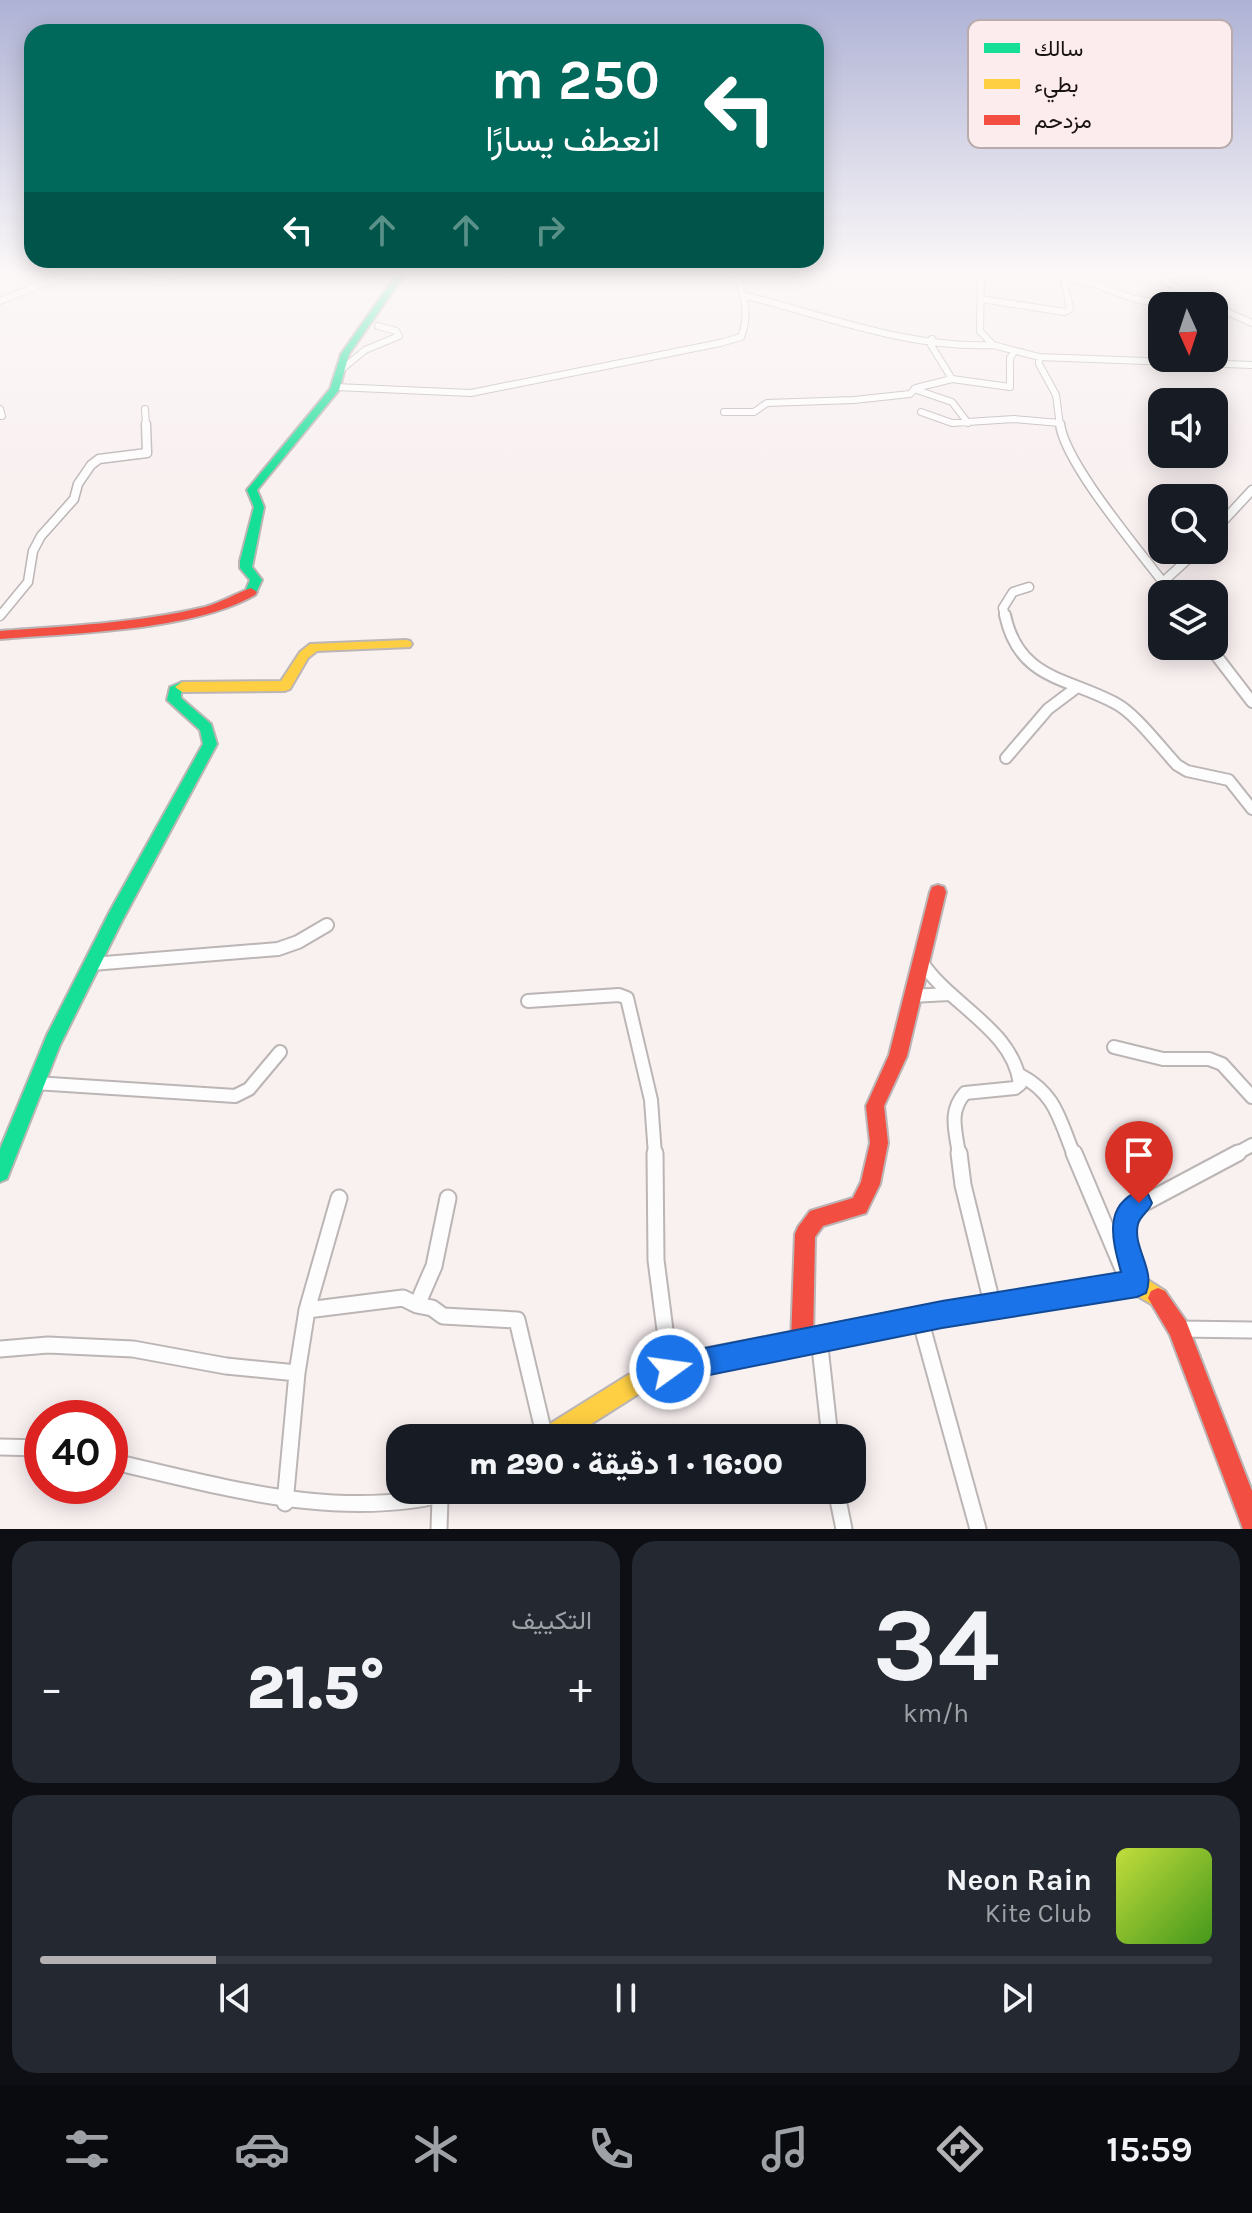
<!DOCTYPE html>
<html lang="ar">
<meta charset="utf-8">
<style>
body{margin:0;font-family:Karla,Vazirmatn,sans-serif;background:#242831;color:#f1f3f6;direction:rtl;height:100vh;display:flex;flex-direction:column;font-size:30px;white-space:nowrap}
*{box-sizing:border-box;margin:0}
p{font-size:26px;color:#9ea1a6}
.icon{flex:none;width:44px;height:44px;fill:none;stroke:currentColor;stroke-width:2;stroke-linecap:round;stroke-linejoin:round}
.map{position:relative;height:1529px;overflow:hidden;direction:ltr}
.panel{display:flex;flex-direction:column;gap:12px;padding:12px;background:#0d0f14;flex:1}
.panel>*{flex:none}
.hud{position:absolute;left:24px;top:24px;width:800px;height:244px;border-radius:24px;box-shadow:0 4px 20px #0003;direction:rtl;background:#00695c;color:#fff;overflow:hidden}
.needle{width:52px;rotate:177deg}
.tools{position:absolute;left:1148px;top:292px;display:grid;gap:16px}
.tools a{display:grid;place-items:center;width:80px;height:80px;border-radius:16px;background:#171b24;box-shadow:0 4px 20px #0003;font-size:40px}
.speed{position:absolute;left:24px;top:1400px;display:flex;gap:16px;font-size:40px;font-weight:700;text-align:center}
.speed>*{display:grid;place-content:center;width:104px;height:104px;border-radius:50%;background:#171b24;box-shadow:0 4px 20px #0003;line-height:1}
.speed .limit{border:12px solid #d22;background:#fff;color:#111}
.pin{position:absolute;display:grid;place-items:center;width:68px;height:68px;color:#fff;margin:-82px -34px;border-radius:50% 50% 50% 0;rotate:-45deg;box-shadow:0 0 8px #0007}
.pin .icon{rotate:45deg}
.me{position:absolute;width:88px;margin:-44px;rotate:76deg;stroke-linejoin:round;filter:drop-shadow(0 0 6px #0008)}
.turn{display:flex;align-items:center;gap:28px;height:168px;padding:0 32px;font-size:36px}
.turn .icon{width:104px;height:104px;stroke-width:2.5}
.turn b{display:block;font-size:56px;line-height:68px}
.lanes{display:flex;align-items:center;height:76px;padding:0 32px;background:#0003;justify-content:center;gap:40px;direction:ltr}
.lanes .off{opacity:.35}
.big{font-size:60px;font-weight:800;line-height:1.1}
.panel .card{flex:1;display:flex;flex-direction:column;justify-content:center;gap:12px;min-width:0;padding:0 28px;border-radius:24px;background:#242831}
.panel .dial{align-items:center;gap:0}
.dial b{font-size:104px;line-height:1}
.song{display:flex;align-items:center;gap:24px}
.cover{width:96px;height:96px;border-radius:12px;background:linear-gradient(135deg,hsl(70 70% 55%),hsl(100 70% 35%))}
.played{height:8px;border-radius:4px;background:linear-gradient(90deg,#b3b1b3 15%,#363941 15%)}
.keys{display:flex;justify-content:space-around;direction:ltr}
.heat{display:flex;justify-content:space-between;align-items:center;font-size:44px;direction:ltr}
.panel .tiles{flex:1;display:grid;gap:12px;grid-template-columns:1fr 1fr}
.card:last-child{grid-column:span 2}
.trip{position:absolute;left:386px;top:1424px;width:480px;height:80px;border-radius:24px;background:#171b24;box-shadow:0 4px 20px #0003;font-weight:800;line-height:80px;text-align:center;direction:rtl}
.tabs{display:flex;height:128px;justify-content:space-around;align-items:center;background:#090b0e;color:#9ea1a6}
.tabs .icon{width:56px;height:56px}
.tabs .on{color:#b3b1b3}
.tabs b{font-size:36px;color:#f1f3f6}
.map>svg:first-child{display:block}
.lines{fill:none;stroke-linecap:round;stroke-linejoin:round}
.street-far4-casing{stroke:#bcb5b5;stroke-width:8}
.street-far3-casing{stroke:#bcb5b5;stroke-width:11}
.street-far2-casing{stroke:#bcb5b5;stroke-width:14}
.street-far1-casing{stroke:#bcb5b5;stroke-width:16}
.street-casing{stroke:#bcb5b5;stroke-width:19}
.fast-casing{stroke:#bcb5b5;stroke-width:4}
.slow-casing{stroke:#bcb5b5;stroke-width:4}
.jam-casing{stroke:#bcb5b5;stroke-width:4}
.street-far4{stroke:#fefdfd;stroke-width:6}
.street-far3{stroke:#fefdfd;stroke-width:8}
.street-far2{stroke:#fefdfd;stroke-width:10}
.street-far1{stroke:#fefdfd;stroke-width:12}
.street{stroke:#fefdfd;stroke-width:15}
.fast{fill:#16e098;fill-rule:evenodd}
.slow{fill:#ffcf43;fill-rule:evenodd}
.jam{fill:#f24e42;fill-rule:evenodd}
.route{fill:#1a73e8;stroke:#114b97;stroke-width:2}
.key{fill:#fdeced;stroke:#b9abac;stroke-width:2}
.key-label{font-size:22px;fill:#1a1314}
</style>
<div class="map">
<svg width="1252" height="1529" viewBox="0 0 1252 1529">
<rect width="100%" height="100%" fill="#f9f0f0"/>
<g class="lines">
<defs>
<path id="street-far4" d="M 981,274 L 980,331 L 993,345 L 1039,357 L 1252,365
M 1154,274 L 1199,302
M 64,275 L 165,277 L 180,274
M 747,296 C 826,316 911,349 993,345
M 981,299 L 1065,312 L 1070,309 L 1064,280 C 1091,277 1110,293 1136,299 C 1160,305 1186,304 1211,305
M 0,301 L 67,274
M 1214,306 L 1252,323
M 932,339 L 931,345 L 952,379 L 1010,387 L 1010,358 L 1014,352
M 1039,357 L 1039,364 L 1056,395 L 1060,426
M 341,370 L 365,350 L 399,336 L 396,331 L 378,326
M 336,387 L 471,393 L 720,343 L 741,337 C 750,314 744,296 737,274
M 914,389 L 952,402 L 968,423
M 0,409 L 2,416
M 145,409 L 146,426
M 724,412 L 754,412 L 767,403 L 854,400 L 910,394 L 916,388 L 952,379
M 921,412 L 952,423 L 1014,419 L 1060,423"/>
<path id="street-far3" d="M 1060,424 C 1065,465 1145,557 1172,594
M 1214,531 L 1252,490
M 1164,581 L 1198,550
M 0,616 L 28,582 L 33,551 L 41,536 L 74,499 L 78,484 L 91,465 L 99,459 L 147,453 L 146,424
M 1005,617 L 1003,608 L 1013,592 L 1029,587"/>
<path id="street-far2" d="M 1005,615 C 1019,680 1067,677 1115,703 C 1135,713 1161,748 1177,765 L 1187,771 L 1229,780 L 1252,809
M 1209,646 L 1252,702
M 1006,758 L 1048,709 L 1076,688"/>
<path id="street-far1" d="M 921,961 C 949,1005 1013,1029 1020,1084 L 1015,1088 L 965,1093 C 948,1112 956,1131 959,1155
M 92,964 L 278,949 L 298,942 L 327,925
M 911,996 L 949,994
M 528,1001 L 619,995 L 627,998 L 651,1100 L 655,1155
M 1114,1047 L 1163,1059 L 1209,1059 L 1222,1064 L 1252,1097
M 1020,1075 C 1056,1094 1059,1119 1074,1155
M 35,1083 L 235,1096 L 249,1089 L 280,1052
M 1234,1155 L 1252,1145"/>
<path id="street" d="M 655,1153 L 656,1260 L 670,1369
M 959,1153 L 963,1185 L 993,1307
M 1074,1153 L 1129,1283
M 1137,1283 L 1126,1237 L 1131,1210 L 1238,1153
M 417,1305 L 432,1308 L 443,1316 L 517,1320 L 545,1438
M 307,1310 L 403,1298 L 417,1305 L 434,1266 L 448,1198
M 920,1319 L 978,1529
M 1178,1329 L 1252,1330
M 819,1338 L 830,1438
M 0,1349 L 48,1345 L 133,1349 L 226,1366 L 297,1373
M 0,1447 L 42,1448
M 110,1461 C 224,1487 345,1524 460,1490
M 836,1490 L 844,1529
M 285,1503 L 297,1373 L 307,1310 L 339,1198
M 439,1529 L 440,1499"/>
<path id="fast" d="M 397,274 L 405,274 L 349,354 L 339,390 L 257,490 L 264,507 L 252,567 L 262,580 L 255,595 L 247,595 L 245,592 L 250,580 L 240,568 L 240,561 L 254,507 L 247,490 L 330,389 L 341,354 Z
M 182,682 L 189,687 L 181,693 L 181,698 L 211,724 L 217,744 L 122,921 L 60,1045 L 7,1179 L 0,1182 L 0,1149 L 47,1035 L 110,911 L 203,744 L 200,730 L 167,700 L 170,687 Z"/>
<path id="slow" d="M 406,640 L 410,641 L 412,644 L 410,647 L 317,651 L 308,658 L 290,689 L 285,691 L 182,692 L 175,687 L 182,682 L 281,681 L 300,652 L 310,644 Z
M 1137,1273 L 1165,1291 L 1168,1298 L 1165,1305 L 1158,1308 L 1134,1294 L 942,1325 L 692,1373 L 643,1391 L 569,1438 L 537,1438 L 540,1430 L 628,1375 L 692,1351 L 942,1303 Z"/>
<path id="jam" d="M 251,588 L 257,592 L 255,595 C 192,631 73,633 0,639 L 0,631 C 68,626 138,623 205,607 C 222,602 235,594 251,588 Z
M 938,885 L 944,887 L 946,892 L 907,1056 L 884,1106 L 888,1143 L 880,1184 L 866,1213 L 823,1226 L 815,1237 L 813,1341 L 810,1349 L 802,1352 L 794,1349 L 791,1341 L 795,1234 L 798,1227 L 810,1211 L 853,1198 L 861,1182 L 870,1143 L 866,1106 L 889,1055 L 930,892 L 932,887 Z
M 1158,1288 L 1165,1291 L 1186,1321 L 1252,1491 L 1252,1529 L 1243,1529 L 1170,1335 L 1148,1298 L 1151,1291 Z"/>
</defs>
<!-- street-far4 casing -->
<use href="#street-far4" class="street-far4-casing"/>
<!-- street-far3 casing -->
<use href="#street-far3" class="street-far3-casing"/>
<!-- street-far2 casing -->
<use href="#street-far2" class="street-far2-casing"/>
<!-- street-far1 casing -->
<use href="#street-far1" class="street-far1-casing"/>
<!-- street casing -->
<use href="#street" class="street-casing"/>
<!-- fast casing -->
<use href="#fast" class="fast-casing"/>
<!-- slow casing -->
<use href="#slow" class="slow-casing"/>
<!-- jam casing -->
<use href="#jam" class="jam-casing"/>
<!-- street-far4 -->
<use href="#street-far4" class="street-far4"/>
<!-- street-far3 -->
<use href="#street-far3" class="street-far3"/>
<!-- street-far2 -->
<use href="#street-far2" class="street-far2"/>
<!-- street-far1 -->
<use href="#street-far1" class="street-far1"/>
<!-- street -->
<use href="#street" class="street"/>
<!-- fast -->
<use href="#fast" class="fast"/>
<!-- slow -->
<use href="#slow" class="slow"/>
<!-- jam -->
<use href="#jam" class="jam"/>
</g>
<!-- sky -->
<linearGradient id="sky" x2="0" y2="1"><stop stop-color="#aeb2d5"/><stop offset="0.56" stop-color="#fcf8f8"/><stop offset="1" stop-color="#fcf8f8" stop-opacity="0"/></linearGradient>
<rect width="1252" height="488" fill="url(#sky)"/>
<!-- route -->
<path class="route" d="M 1139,1191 L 1148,1194 L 1152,1203 C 1149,1211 1140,1216 1138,1224 C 1132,1247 1156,1270 1146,1293 L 1137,1297 L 942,1328 L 670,1383 L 660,1379 L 655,1369 L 660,1359 L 670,1355 L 942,1301 L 1121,1272 C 1113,1242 1102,1206 1139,1191 Z"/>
<!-- legend -->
<rect x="968" y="20" width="264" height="128" rx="12" class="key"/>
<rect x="984" y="43" width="36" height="10" fill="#16e098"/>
<rect x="984" y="79" width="36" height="10" fill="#ffcf43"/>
<rect x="984" y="115" width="36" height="10" fill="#f24e42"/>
<g class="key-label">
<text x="1034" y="56">سالك</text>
<text x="1034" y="92">بطيء</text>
<text x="1034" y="128">مزدحم</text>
</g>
</svg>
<div class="tools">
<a><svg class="needle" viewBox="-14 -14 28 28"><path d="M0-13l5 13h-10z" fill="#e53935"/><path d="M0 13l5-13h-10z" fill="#9ea1a6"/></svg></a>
<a><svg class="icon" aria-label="sound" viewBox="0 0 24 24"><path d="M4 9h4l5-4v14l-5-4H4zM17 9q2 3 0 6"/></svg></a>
<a><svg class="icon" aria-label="search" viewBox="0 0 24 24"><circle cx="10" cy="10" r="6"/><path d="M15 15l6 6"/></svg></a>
<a><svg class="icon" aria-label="layers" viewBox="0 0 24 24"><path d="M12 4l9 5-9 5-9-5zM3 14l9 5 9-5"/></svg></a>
</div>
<div class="speed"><div class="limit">40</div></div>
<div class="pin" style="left:1139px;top:1203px;background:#d93025"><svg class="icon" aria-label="arrive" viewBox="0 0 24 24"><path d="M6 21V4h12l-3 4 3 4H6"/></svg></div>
<svg class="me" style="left:670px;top:1369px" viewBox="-20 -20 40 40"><circle r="17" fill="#1a73e8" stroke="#fff" stroke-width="3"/><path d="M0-11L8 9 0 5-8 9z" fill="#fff"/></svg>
<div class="trip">16:00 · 1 دقيقة · 290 m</div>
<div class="hud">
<div class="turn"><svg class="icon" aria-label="left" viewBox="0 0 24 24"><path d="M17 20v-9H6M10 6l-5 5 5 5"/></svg><div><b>250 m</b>انعطف يسارًا</div></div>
<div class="lanes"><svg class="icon" aria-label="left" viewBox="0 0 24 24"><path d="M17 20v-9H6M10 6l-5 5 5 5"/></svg><svg class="icon off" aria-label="ahead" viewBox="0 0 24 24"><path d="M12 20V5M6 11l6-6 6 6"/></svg><svg class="icon off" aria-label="ahead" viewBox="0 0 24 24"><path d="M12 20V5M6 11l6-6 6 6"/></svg><svg class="icon off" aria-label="right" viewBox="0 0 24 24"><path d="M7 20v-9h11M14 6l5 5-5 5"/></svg></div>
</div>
</div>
<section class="panel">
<div class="tiles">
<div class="card dial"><b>34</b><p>km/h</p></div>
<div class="card"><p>التكييف</p>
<div class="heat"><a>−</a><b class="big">21.5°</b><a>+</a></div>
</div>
<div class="card">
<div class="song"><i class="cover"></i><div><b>Neon Rain</b><p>Kite Club</p></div></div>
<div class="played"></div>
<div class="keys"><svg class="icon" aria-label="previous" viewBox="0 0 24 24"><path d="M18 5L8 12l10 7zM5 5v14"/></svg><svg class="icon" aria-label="pause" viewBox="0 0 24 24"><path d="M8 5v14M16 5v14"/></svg><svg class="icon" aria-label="next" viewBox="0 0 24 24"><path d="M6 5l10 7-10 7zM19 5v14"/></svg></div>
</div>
</div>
</section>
<nav class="tabs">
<b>15:59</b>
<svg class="icon on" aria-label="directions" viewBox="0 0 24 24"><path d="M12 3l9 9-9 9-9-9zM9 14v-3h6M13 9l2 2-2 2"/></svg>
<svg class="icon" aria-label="music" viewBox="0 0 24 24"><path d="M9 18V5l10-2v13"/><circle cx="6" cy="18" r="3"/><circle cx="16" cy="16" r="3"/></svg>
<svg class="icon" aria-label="phone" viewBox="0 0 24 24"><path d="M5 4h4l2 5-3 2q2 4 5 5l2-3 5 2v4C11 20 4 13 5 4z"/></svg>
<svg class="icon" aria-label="climate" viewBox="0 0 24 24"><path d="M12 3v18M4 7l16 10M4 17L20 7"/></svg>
<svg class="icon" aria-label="car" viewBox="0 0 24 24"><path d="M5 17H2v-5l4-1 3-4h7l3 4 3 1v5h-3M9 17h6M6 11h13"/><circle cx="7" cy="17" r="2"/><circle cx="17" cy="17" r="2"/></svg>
<svg class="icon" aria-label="filters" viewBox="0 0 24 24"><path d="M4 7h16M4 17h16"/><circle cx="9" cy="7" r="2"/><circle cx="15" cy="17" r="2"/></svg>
</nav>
